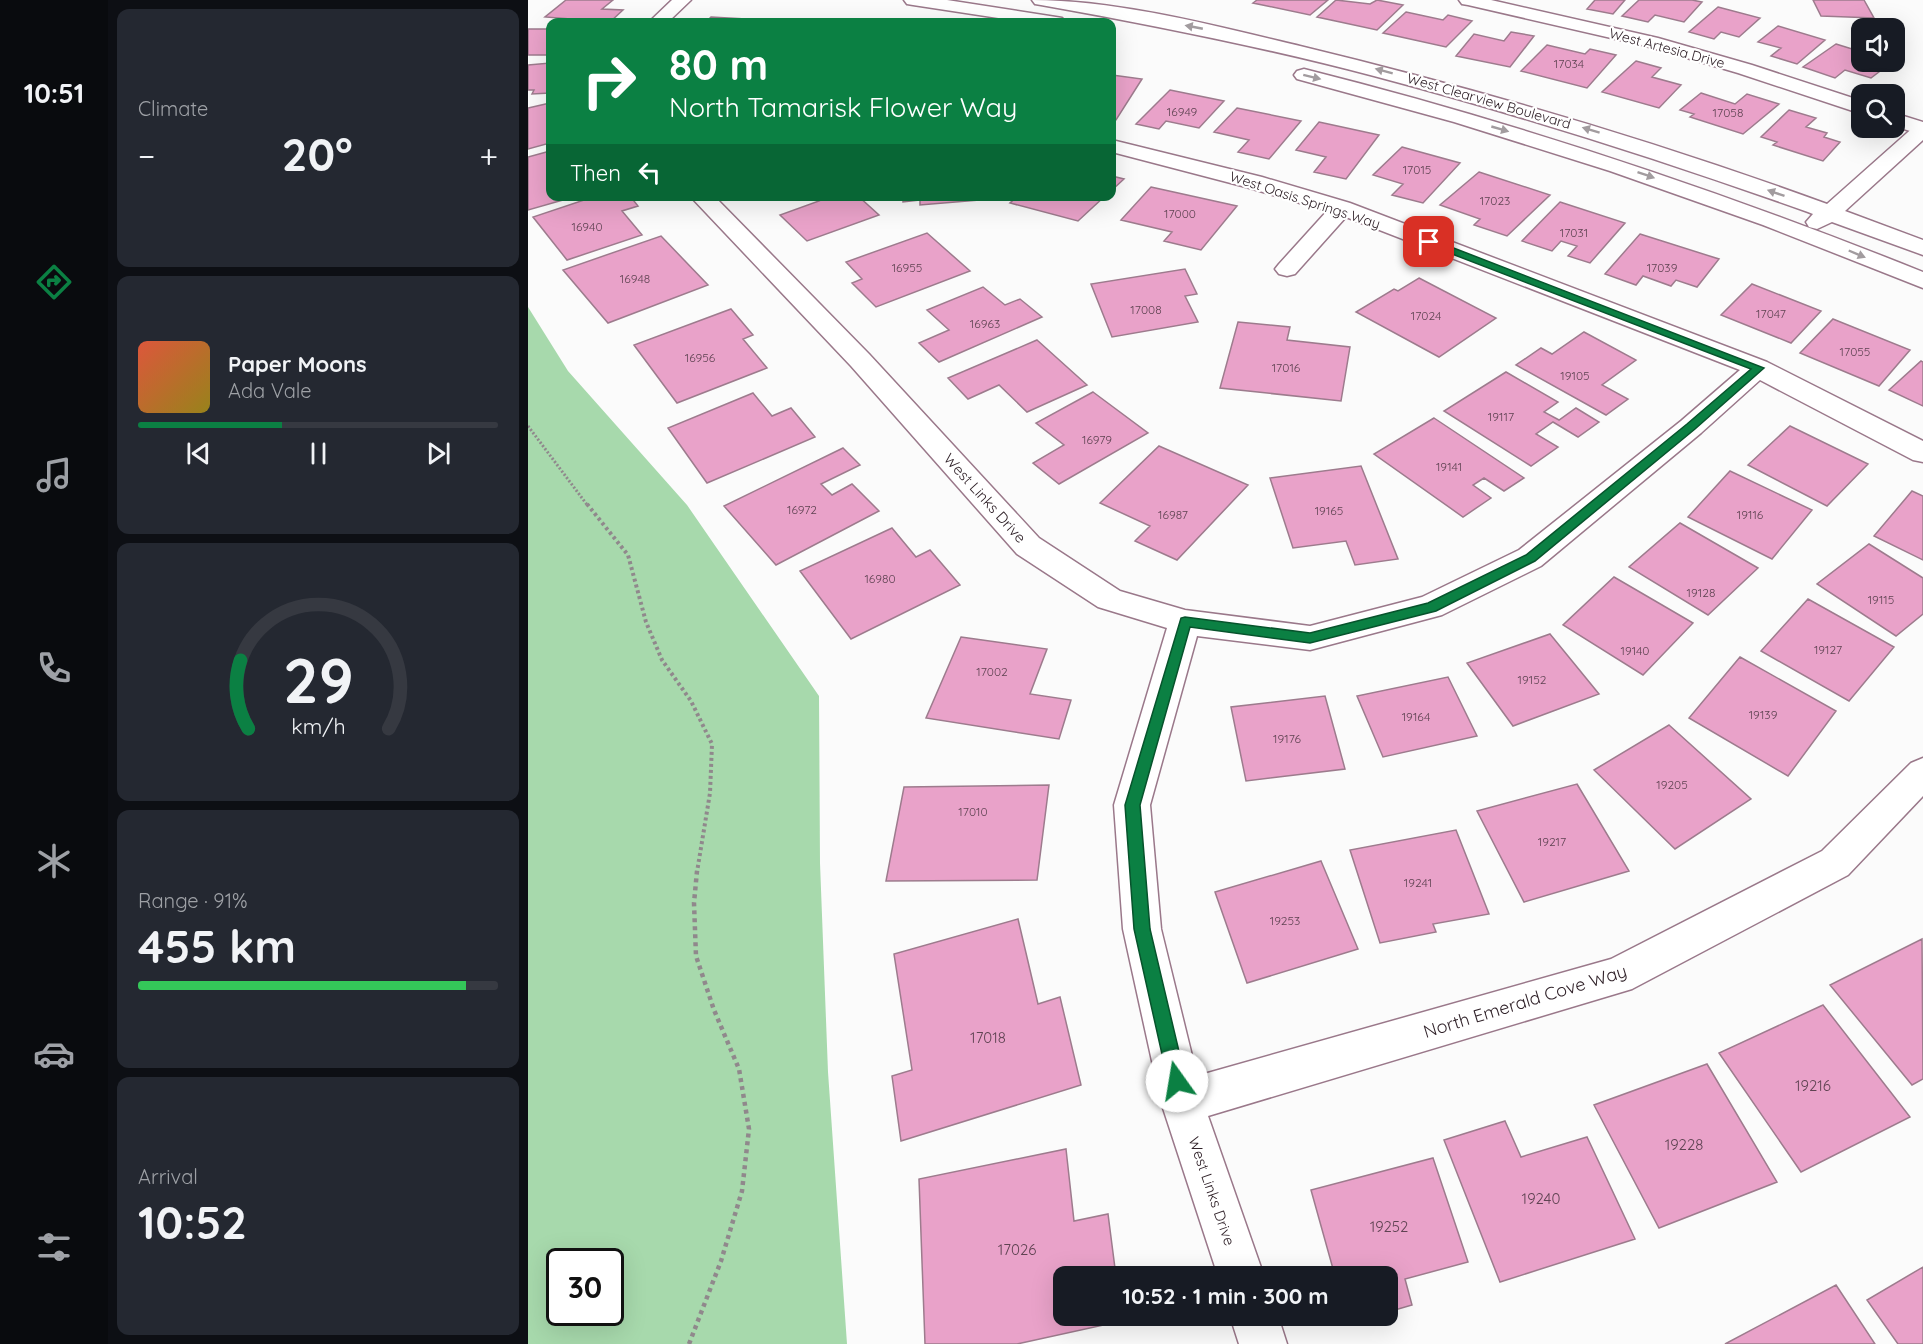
<!DOCTYPE html>
<meta charset="utf-8">
<style>
body{margin:0;font-family:Quicksand,sans-serif;background:#242831;color:#f1f3f6;height:100vh;display:flex;flex-direction:column;font-size:22px;white-space:nowrap}
*{box-sizing:border-box;margin:0}
p{font-size:20px;color:#9ea1a6}
.icon{flex:none;width:33px;height:33px;fill:none;stroke:currentColor;stroke-width:2;stroke-linecap:round;stroke-linejoin:round}
.map{position:relative;flex:1;overflow:hidden}
.sheet{display:flex;flex-direction:column;gap:9px;padding:9px;background:#0d0f14;width:420px}
.sheet>*{flex:none}
.banner{position:absolute;left:18px;top:18px;width:570px;height:183px;border-radius:12px;box-shadow:0 6px 24px #0002;background:#0b8043;color:#fff;overflow:hidden}
.fabs{position:absolute;left:1323px;top:18px;display:grid;gap:12px}
.fabs a{display:grid;place-items:center;width:54px;height:54px;border-radius:12px;background:#171b24;box-shadow:0 6px 24px #0002;font-size:30px}
.speed{position:absolute;left:18px;top:1248px;display:flex;gap:12px;font-size:30px;font-weight:700;text-align:center}
.speed>*{display:grid;place-content:center;width:78px;height:78px;border-radius:50%;background:#171b24;box-shadow:0 6px 24px #0002;line-height:1}
.speed .limit{border:3px solid #111;border-radius:9px;background:#fff;color:#111}
.pin{position:absolute;display:grid;place-items:center;width:51px;height:51px;color:#fff;margin:-26px;border-radius:12px;box-shadow:0 3px 9px #0006}
.me{position:absolute;width:66px;margin:-33px;rotate:347deg;stroke-linejoin:round;filter:drop-shadow(0 0 4px #0008)}
.turn{display:flex;align-items:center;gap:21px;height:126px;padding:0 24px;font-size:27px}
.turn .icon{width:78px;height:78px;stroke-width:2.5}
.turn b{display:block;font-size:42px;line-height:51px}
.then{display:flex;align-items:center;height:57px;padding:0 24px;background:#0003;gap:12px;font-size:22px}
.big{font-size:45px;font-weight:700;line-height:1.1}
.sheet .widget{flex:1;display:flex;flex-direction:column;justify-content:center;gap:9px;min-width:0;padding:0 21px;border-radius:12px;background:#242831}
.sheet .dial{align-items:center;gap:0}
.dial svg{height:156px;overflow:visible;fill:none;stroke:#363941;stroke-width:7;stroke-linecap:round;text-anchor:middle}
.dial text{fill:#f1f3f6;stroke:none}
.song{display:flex;align-items:center;gap:18px}
.cover{width:72px;height:72px;border-radius:9px;background:linear-gradient(135deg,hsl(10 70% 55%),hsl(50 70% 35%))}
.played{height:6px;border-radius:3px;background:linear-gradient(90deg,#0b8043 40%,#363941 40%)}
.keys{display:flex;justify-content:space-around;direction:ltr}
.heat{display:flex;justify-content:space-between;align-items:center;font-size:33px;direction:ltr}
.charge{height:9px;border-radius:4px;background:linear-gradient(90deg,#34c759 91%,#363941 0)}
.trip{position:absolute;left:525px;top:1266px;width:345px;height:60px;border-radius:12px;background:#171b24;box-shadow:0 6px 24px #0002;font-weight:700;line-height:60px;text-align:center}
main{display:flex;flex:1;min-height:0}
.menu{display:flex;flex-direction:column;width:108px;justify-content:space-around;align-items:center;background:#090b0e;color:#9ea1a6}
.menu .icon{width:42px;height:42px}
.menu .active{color:#0b8043}
.menu b{font-size:27px;color:#f1f3f6}
.map>svg:first-child{display:block}
.green{fill:#a7d9ac;fill-rule:evenodd}
.building{fill:#e9a2c9;stroke:#9d7b8d;stroke-width:1.5}
.lines{fill:none;stroke-linecap:round;stroke-linejoin:round}
.minor-casing{stroke:#9a788a;stroke-width:3}
.tertiary-casing{stroke:#9a788a;stroke-width:3}
.path-far2{stroke:#90888c;stroke-width:3;stroke-dasharray:2 2;stroke-linecap:butt}
.path-far1{stroke:#90888c;stroke-width:4;stroke-dasharray:3 3;stroke-linecap:butt}
.path{stroke:#90888c;stroke-width:4.5;stroke-dasharray:4 4;stroke-linecap:butt}
.minor{fill:#fff;fill-rule:evenodd}
.tertiary{fill:#fff;fill-rule:evenodd}
.oneway{fill:#a29c9f}
.route{fill:#0b8043;stroke:#07532c;stroke-width:1.5}
.labels{text-anchor:middle;dominant-baseline:central;stroke-width:4.5;stroke-linejoin:round;paint-order:stroke}
.number-label{font-size:12px;fill:#5f4352}
.far-street-label{font-size:14px;fill:#31232a;stroke:#fff}
.street-label{font-size:15px;fill:#31232a;stroke:#fff}
.near-number-label{font-size:15px;fill:#5f4352}
.near-street-label{font-size:18px;fill:#31232a;stroke:#fff}
</style>
<main>
<nav class="menu">
<b>10:51</b>
<svg class="icon active" aria-label="directions" viewBox="0 0 24 24"><path d="M12 3l9 9-9 9-9-9zM9 14v-3h6M13 9l2 2-2 2"/></svg>
<svg class="icon" aria-label="music" viewBox="0 0 24 24"><path d="M9 18V5l10-2v13"/><circle cx="6" cy="18" r="3"/><circle cx="16" cy="16" r="3"/></svg>
<svg class="icon" aria-label="phone" viewBox="0 0 24 24"><path d="M5 4h4l2 5-3 2q2 4 5 5l2-3 5 2v4C11 20 4 13 5 4z"/></svg>
<svg class="icon" aria-label="climate" viewBox="0 0 24 24"><path d="M12 3v18M4 7l16 10M4 17L20 7"/></svg>
<svg class="icon" aria-label="car" viewBox="0 0 24 24"><path d="M5 17H2v-5l4-1 3-4h7l3 4 3 1v5h-3M9 17h6M6 11h13"/><circle cx="7" cy="17" r="2"/><circle cx="17" cy="17" r="2"/></svg>
<svg class="icon" aria-label="filters" viewBox="0 0 24 24"><path d="M4 7h16M4 17h16"/><circle cx="9" cy="7" r="2"/><circle cx="15" cy="17" r="2"/></svg>
</nav>
<section class="sheet">
<div class="widget"><p>Climate</p>
<div class="heat"><a>−</a><b class="big">20°</b><a>+</a></div>
</div>
<div class="widget">
<div class="song"><i class="cover"></i><div><b>Paper Moons</b><p>Ada Vale</p></div></div>
<div class="played"></div>
<div class="keys"><svg class="icon" aria-label="previous" viewBox="0 0 24 24"><path d="M18 5L8 12l10 7zM5 5v14"/></svg><svg class="icon" aria-label="pause" viewBox="0 0 24 24"><path d="M8 5v14M16 5v14"/></svg><svg class="icon" aria-label="next" viewBox="0 0 24 24"><path d="M6 5l10 7-10 7zM19 5v14"/></svg></div>
</div>
<div class="widget dial"><svg viewBox="0 0 100 80">
<path d="M14 69A42 42 0 1 1 86 69"/>
<path d="M14 69A42 42 0 0 1 10 34" stroke="#0b8043"/>
<text x="50" y="56" font-size="32" font-weight="700">29</text>
<text x="50" y="72" font-size="11">km/h</text>
</svg></div>
<div class="widget"><p>Range · 91%</p><b class="big">455 km</b><div class="charge"></div></div>
<div class="widget"><p>Arrival</p><b class="big">10:52</b></div>
</section>
<div class="map">
<svg width="1395" height="1344" viewBox="0 0 1395 1344">
<rect width="100%" height="100%" fill="#fbfbfb"/>
<!-- green -->
<path class="green" d="M 0,307 L 40,371 L 159,505 L 291,696 L 292,863 L 300,1072 L 319,1344 L 0,1344 ZM 32,1262 L 82,1262 L 82,1312 L 32,1312 Z"/>
<!-- building -->
<path class="building" d="M 38,0 L 85,0 L 74,9 L 95,10 L 82,22 L 17,17 Z
M 729,0 L 800,0 L 782,15 L 725,3 Z
M 808,0 L 842,4 L 849,0 L 875,5 L 849,30 L 789,17 Z
M 1067,0 L 1097,0 L 1085,14 L 1059,9 Z
M 1111,0 L 1164,0 L 1174,2 L 1156,22 L 1127,15 L 1120,22 L 1094,16 Z
M 1285,0 L 1336,0 L 1346,18 L 1293,16 Z
M 1190,7 L 1232,18 L 1211,37 L 1193,32 L 1186,39 L 1161,32 Z
M 878,12 L 915,20 L 920,15 L 944,21 L 918,47 L 855,33 Z
M 183,17 L 254,21 L 178,22 Z
M 1250,26 L 1297,40 L 1269,64 L 1243,56 L 1253,48 L 1230,42 Z
M 0,29 L 22,29 L 22,55 L 0,55 Z
M 983,32 L 1006,36 L 982,67 L 928,56 L 946,34 L 976,41 Z
M 1308,44 L 1334,52 L 1334,62 L 1364,62 L 1343,78 L 1317,70 L 1307,78 L 1275,67 Z
M 1019,45 L 1057,54 L 1062,49 L 1088,55 L 1059,88 L 993,71 Z
M 1108,61 L 1133,68 L 1124,77 L 1153,85 L 1131,108 L 1074,92 Z
M 22,63 L 22,93 L 4,94 L 6,90 L 0,90 L 0,65 Z
M 584,75 L 614,79 L 588,120 L 584,119 Z
M 642,90 L 696,101 L 671,128 L 638,121 L 631,129 L 608,124 Z
M 1173,93 L 1207,104 L 1219,94 L 1251,104 L 1215,134 L 1162,117 L 1166,114 L 1152,110 Z
M 22,103 L 22,143 L 0,149 L 0,108 Z
M 709,108 L 773,121 L 741,159 L 710,152 L 721,140 L 686,132 Z
M 1261,110 L 1288,118 L 1278,127 L 1299,133 L 1296,137 L 1312,142 L 1295,161 L 1245,145 L 1249,142 L 1233,137 Z
M 791,122 L 851,135 L 818,179 L 786,172 L 798,157 L 768,150 Z
M 874,147 L 932,163 L 895,203 L 864,195 L 875,184 L 845,175 Z
M 22,151 L 22,196 L 49,196 L 0,210 L 0,157 Z
M 951,172 L 1022,195 L 979,236 L 946,225 L 952,219 L 912,205 Z
M 584,176 L 596,179 L 584,190 Z
M 623,187 L 709,206 L 673,250 L 636,241 L 644,232 L 593,220 Z
M 68,196 L 102,196 L 110,206 L 94,211 L 114,235 L 39,260 L 5,217 Z
M 286,196 L 330,196 L 351,215 L 279,241 L 252,215 L 291,201 Z
M 375,196 L 451,196 L 451,200 L 392,205 L 392,200 L 375,202 Z
M 490,196 L 577,196 L 550,221 L 482,203 Z
M 1032,202 L 1097,223 L 1062,263 L 1040,256 L 1049,246 L 1033,241 L 1024,251 L 994,241 Z
M 399,233 L 442,271 L 348,307 L 324,283 L 334,279 L 318,262 Z
M 1112,234 L 1191,259 L 1169,287 L 1148,280 L 1143,286 L 1115,276 L 1108,285 L 1077,274 Z
M 133,236 L 180,285 L 80,323 L 35,270 Z
M 657,269 L 669,294 L 657,296 L 670,322 L 584,337 L 563,284 Z
M 891,278 L 968,318 L 911,357 L 828,312 L 866,289 L 870,291 Z
M 1224,284 L 1293,311 L 1263,343 L 1193,315 Z
M 455,287 L 477,305 L 492,299 L 514,317 L 411,362 L 391,343 L 421,330 L 399,310 Z
M 203,309 L 225,335 L 215,339 L 239,368 L 149,403 L 106,345 Z
M 1305,319 L 1382,350 L 1351,386 L 1272,353 Z
M 710,322 L 762,327 L 759,340 L 822,347 L 813,401 L 692,388 Z
M 1056,332 L 1108,360 L 1074,385 L 1100,399 L 1078,415 L 988,365 L 1013,348 L 1024,354 Z
M 509,340 L 559,385 L 499,412 L 471,385 L 440,399 L 420,378 Z
M 1393,361 L 1395,362 L 1395,406 L 1361,390 Z
M 978,372 L 1030,402 L 1016,412 L 1031,420 L 1048,408 L 1071,422 L 1050,437 L 1025,422 L 1008,434 L 1030,447 L 1003,466 L 916,411 Z
M 565,392 L 620,433 L 531,484 L 505,463 L 536,445 L 508,423 Z
M 225,393 L 244,416 L 263,408 L 287,437 L 179,483 L 140,428 Z
M 906,418 L 996,478 L 976,491 L 956,478 L 945,485 L 963,498 L 935,517 L 846,454 Z
M 1262,426 L 1340,464 L 1299,506 L 1220,465 Z
M 631,446 L 720,485 L 649,560 L 607,541 L 622,526 L 572,503 Z
M 315,448 L 332,465 L 293,484 L 304,495 L 324,484 L 351,511 L 248,565 L 196,506 Z
M 833,466 L 870,559 L 827,565 L 818,541 L 765,548 L 742,478 Z
M 1202,471 L 1284,510 L 1244,559 L 1160,517 Z
M 1384,491 L 1395,496 L 1395,560 L 1346,536 Z
M 1152,523 L 1230,568 L 1180,615 L 1101,567 Z
M 364,528 L 388,557 L 402,550 L 432,585 L 323,639 L 272,571 Z
M 1341,544 L 1395,578 L 1395,614 L 1368,636 L 1289,584 Z
M 1086,577 L 1165,623 L 1115,675 L 1035,625 Z
M 1280,599 L 1366,647 L 1321,701 L 1233,651 Z
M 1022,634 L 1071,694 L 985,726 L 939,663 Z
M 433,637 L 519,649 L 502,694 L 543,700 L 531,739 L 398,718 Z
M 1212,657 L 1308,711 L 1260,776 L 1161,718 Z
M 920,677 L 949,736 L 855,757 L 829,696 Z
M 797,696 L 817,769 L 718,781 L 703,707 Z
M 1141,725 L 1223,799 L 1147,849 L 1066,770 Z
M 1049,784 L 1101,871 L 996,902 L 949,811 Z
M 521,785 L 509,880 L 358,881 L 376,787 Z
M 928,830 L 961,914 L 905,924 L 908,932 L 852,943 L 822,850 Z
M 793,861 L 830,949 L 719,983 L 687,892 Z
M 490,919 L 510,1004 L 532,997 L 553,1085 L 373,1141 L 364,1076 L 384,1070 L 366,954 Z
M 1394,939 L 1395,1079 L 1384,1085 L 1302,985 Z
M 1295,1005 L 1382,1117 L 1273,1172 L 1191,1053 Z
M 1179,1064 L 1249,1182 L 1131,1228 L 1066,1105 Z
M 977,1121 L 993,1157 L 1059,1137 L 1107,1239 L 972,1282 L 916,1140 Z
M 538,1149 L 546,1221 L 580,1214 L 588,1276 L 536,1276 L 536,1316 L 593,1316 L 594,1321 L 489,1344 L 397,1344 L 391,1179 Z
M 905,1158 L 940,1262 L 877,1279 L 884,1305 L 860,1312 L 860,1276 L 807,1276 L 783,1190 Z
M 1395,1267 L 1395,1344 L 1370,1344 L 1339,1300 Z
M 1308,1285 L 1347,1344 L 1197,1344 Z
M 818,1316 L 847,1316 L 820,1323 Z"/>
<g class="lines">
<defs>
<path id="minor" d="M 144,0 L 163,0 L 140,22 L 121,22 Z
M 931,0 L 963,0 L 1130,38 L 1224,65 L 1334,101 L 1334,114 L 1210,73 L 1118,46 L 940,5 L 934,4 Z
M 1366,113 L 1395,122 L 1395,135 L 1366,126 Z
M 584,140 L 734,177 L 822,203 L 1239,362 L 1395,441 L 1395,462 L 1385,460 L 1232,380 L 1173,433 L 1013,566 L 914,615 L 782,650 L 669,636 L 622,805 L 633,929 L 669,1076 L 1083,959 L 1294,851 L 1383,763 L 1395,758 L 1395,796 L 1320,875 L 1104,989 L 680,1116 L 736,1276 L 690,1276 L 633,1102 L 595,929 L 586,805 L 639,628 L 570,607 L 489,554 L 323,366 L 162,196 L 186,196 L 341,354 L 511,538 L 592,591 L 657,610 L 782,626 L 894,597 L 991,550 L 1153,421 L 1212,370 L 818,217 L 767,274 L 759,276 L 751,274 L 747,269 L 751,264 L 799,211 L 718,187 L 584,152 Z
M 702,1316 L 750,1316 L 759,1344 L 711,1344 Z"/>
<path id="tertiary" d="M 376,0 L 419,0 L 528,17 L 534,18 L 537,22 L 496,22 L 385,5 L 379,4 Z
M 504,0 C 589,0 689,26 772,46 C 950,89 1127,141 1299,204 L 1388,125 L 1395,123 L 1395,140 L 1317,211 L 1395,240 L 1395,255 L 1304,222 L 1289,229 L 1281,227 L 1278,222 L 1285,214 L 1280,212 C 1137,161 993,115 846,76 C 736,47 625,25 513,5 L 507,4 Z
M 776,69 C 987,122 1193,191 1395,272 L 1395,288 L 1235,225 L 1082,171 L 926,122 L 769,79 L 766,75 L 769,71 Z"/>
</defs>
<!-- minor casing -->
<use href="#minor" class="minor-casing"/>
<!-- tertiary casing -->
<use href="#tertiary" class="tertiary-casing"/>
<!-- path-far2 -->
<path class="path-far2" d="M 0,426 L 60,506"/>
<!-- path-far1 -->
<path class="path-far1" d="M 59,504 L 100,555 L 118,622 L 134,660 L 163,701 L 184,744 L 182,793 L 169,872"/>
<!-- path -->
<path class="path" d="M 161,1344 L 193,1261 L 214,1191 L 221,1129 L 211,1069 L 186,1010 L 168,956 L 166,903 L 169,871"/>
<!-- minor -->
<use href="#minor" class="minor"/>
<!-- tertiary -->
<use href="#tertiary" class="tertiary"/>
</g>
<!-- one-way arrows -->
<defs><path id="oneway-solid" d="M-6-.8H1V-3.2L6.5 0L1 3.2V.8H-6Z" transform="scale(1.5)"/></defs>
<g class="oneway">
<use href="#oneway-solid" transform="translate(666 27) rotate(-169)"/>
<use href="#oneway-solid" transform="translate(856 71) rotate(-165)"/>
<use href="#oneway-solid" transform="translate(784 77) rotate(14)"/>
<use href="#oneway-solid" transform="translate(972 129) rotate(16)"/>
<use href="#oneway-solid" transform="translate(1063 130) rotate(-163)"/>
<use href="#oneway-solid" transform="translate(1118 175) rotate(19)"/>
<use href="#oneway-solid" transform="translate(1248 193) rotate(-161)"/>
<use href="#oneway-solid" transform="translate(1329 254) rotate(23)"/>
</g>
<!-- route -->
<path class="route" d="M 898,240 L 905,240 L 1236,368 L 1167,429 L 1007,561 L 908,611 L 782,643 L 662,627 L 612,805 L 622,929 L 658,1081 L 655,1087 L 649,1090 L 643,1087 L 640,1081 L 606,929 L 597,805 L 653,618 L 657,617 L 782,633 L 900,603 L 998,555 L 1159,424 L 1223,369 L 898,244 Z"/>
<g class="labels">
<!-- number labels -->
<g class="number-label">
<text x="1041" y="63">17034</text>
<text x="654" y="111">16949</text>
<text x="1200" y="112">17058</text>
<text x="889" y="169">17015</text>
<text x="967" y="200">17023</text>
<text x="652" y="213">17000</text>
<text x="59" y="226">16940</text>
<text x="1046" y="232">17031</text>
<text x="379" y="267">16955</text>
<text x="1134" y="267">17039</text>
<text x="107" y="278">16948</text>
<text x="618" y="309">17008</text>
<text x="1243" y="313">17047</text>
<text x="898" y="315">17024</text>
<text x="457" y="323">16963</text>
<text x="1327" y="351">17055</text>
<text x="172" y="357">16956</text>
<text x="758" y="367">17016</text>
<text x="1047" y="375">19105</text>
<text x="973" y="416">19117</text>
<text x="569" y="439">16979</text>
<text x="921" y="466">19141</text>
<text x="274" y="509">16972</text>
<text x="801" y="510">19165</text>
<text x="645" y="514">16987</text>
<text x="1222" y="514">19116</text>
<text x="352" y="578">16980</text>
<text x="1173" y="592">19128</text>
<text x="1353" y="599">19115</text>
<text x="1300" y="649">19127</text>
<text x="1107" y="650">19140</text>
<text x="464" y="671">17002</text>
<text x="1004" y="679">19152</text>
<text x="1235" y="714">19139</text>
<text x="888" y="716">19164</text>
<text x="759" y="738">19176</text>
<text x="1144" y="784">19205</text>
<text x="445" y="811">17010</text>
<text x="1024" y="841">19217</text>
<text x="890" y="882">19241</text>
<text x="757" y="920">19253</text>
</g>
<!-- far-street labels -->
<g class="far-street-label">
<text transform="translate(1139 48) rotate(15)">West Artesia Drive</text>
<text transform="translate(961 101) rotate(16)">West Clearview Boulevard</text>
<text transform="translate(777 200) rotate(18)">West Oasis Springs Way</text>
</g>
<!-- street labels -->
<g class="street-label">
<text transform="translate(457 498) rotate(48)">West Links Drive</text>
<text transform="translate(684 1191) rotate(71)">West Links Drive</text>
</g>
<!-- near-number labels -->
<g class="near-number-label">
<text x="460" y="1037">17018</text>
<text x="1285" y="1085">19216</text>
<text x="1156" y="1144">19228</text>
<text x="1013" y="1198">19240</text>
<text x="861" y="1226">19252</text>
<text x="489" y="1249">17026</text>
</g>
<!-- near-street labels -->
<g class="near-street-label">
<text transform="translate(997 1001) rotate(-17)">North Emerald Cove Way</text>
</g>
</g>
</svg>
<div class="fabs">
<a><svg class="icon" aria-label="sound" viewBox="0 0 24 24"><path d="M4 9h4l5-4v14l-5-4H4zM17 9q2 3 0 6"/></svg></a>
<a><svg class="icon" aria-label="search" viewBox="0 0 24 24"><circle cx="10" cy="10" r="6"/><path d="M15 15l6 6"/></svg></a>
</div>
<div class="speed"><div class="limit">30</div></div>
<div class="pin" style="left:901px;top:242px;background:#d93025"><svg class="icon" aria-label="arrive" viewBox="0 0 24 24"><path d="M6 21V4h12l-3 4 3 4H6"/></svg></div>
<svg class="me" style="left:649px;top:1081px" viewBox="-20 -20 40 40"><circle r="19" fill="#fff"/><path d="M0-13L10 11 0 6-10 11z" fill="#0b8043"/></svg>
<div class="trip">10:52 · 1 min · 300 m</div>
<div class="banner">
<div class="turn"><svg class="icon" aria-label="right" viewBox="0 0 24 24"><path d="M7 20v-9h11M14 6l5 5-5 5"/></svg><div><b>80 m</b>North Tamarisk Flower Way</div></div>
<div class="then">Then<svg class="icon" aria-label="left" viewBox="0 0 24 24"><path d="M17 20v-9H6M10 6l-5 5 5 5"/></svg></div>
</div>
</div>
</main>
